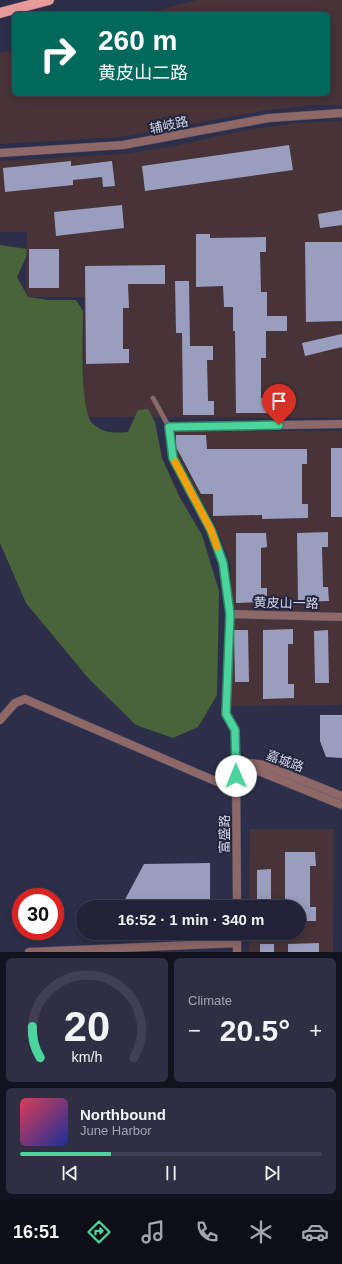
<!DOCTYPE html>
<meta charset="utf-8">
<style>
body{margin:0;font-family:Arial,"Noto Sans SC",sans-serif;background:#2e2f43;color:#f1f3f6;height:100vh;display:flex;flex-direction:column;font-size:15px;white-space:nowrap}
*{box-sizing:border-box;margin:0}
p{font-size:13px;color:#a2a4ae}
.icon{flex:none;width:22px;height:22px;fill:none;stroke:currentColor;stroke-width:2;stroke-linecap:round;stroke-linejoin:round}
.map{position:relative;height:952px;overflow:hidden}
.panel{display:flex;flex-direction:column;gap:6px;padding:6px;background:#13131f;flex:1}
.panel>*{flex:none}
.banner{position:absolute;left:12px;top:12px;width:318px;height:84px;border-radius:6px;box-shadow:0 2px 10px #0003,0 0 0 1px #3f4053;background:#00695c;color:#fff;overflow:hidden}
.speed{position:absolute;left:12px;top:888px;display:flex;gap:8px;font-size:20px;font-weight:700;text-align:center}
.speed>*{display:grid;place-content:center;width:52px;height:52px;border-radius:50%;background:#222338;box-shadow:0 2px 10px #0003,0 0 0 1px #3f4053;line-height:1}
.speed .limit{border:6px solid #d22;background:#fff;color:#111}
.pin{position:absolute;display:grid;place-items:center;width:34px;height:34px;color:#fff;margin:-41px -17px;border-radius:50% 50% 50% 0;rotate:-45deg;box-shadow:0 0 4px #0007}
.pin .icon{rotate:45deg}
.me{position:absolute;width:44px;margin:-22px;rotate:359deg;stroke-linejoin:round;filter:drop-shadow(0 0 3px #0008)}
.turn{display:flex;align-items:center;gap:14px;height:84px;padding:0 20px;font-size:18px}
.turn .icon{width:52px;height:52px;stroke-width:2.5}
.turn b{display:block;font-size:28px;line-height:34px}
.big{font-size:30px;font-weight:700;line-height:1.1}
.panel .tile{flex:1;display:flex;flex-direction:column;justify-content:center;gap:6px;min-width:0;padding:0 14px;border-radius:6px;background:#2e2f43}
.panel .dial{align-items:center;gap:0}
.dial svg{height:104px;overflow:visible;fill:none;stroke:#3f4053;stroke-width:7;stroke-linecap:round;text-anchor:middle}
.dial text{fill:#f1f3f6;stroke:none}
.song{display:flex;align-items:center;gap:12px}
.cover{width:48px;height:48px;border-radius:6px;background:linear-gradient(135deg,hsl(350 70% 55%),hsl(230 70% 35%))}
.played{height:4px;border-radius:2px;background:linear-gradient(90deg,#4bd49b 30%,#3f4053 30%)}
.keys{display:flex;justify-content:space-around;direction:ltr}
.heat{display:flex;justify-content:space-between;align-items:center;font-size:22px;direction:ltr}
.panel .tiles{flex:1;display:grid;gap:6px;grid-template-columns:1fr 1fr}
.tile:last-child{grid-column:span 2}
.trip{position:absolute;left:76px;top:900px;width:230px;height:40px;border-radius:20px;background:#222338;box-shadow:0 2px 10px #0003,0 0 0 1px #3f4053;font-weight:700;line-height:40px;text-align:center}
.dock{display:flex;height:64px;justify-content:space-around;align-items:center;background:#0e0e16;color:#a2a4ae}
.dock .icon{width:28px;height:28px}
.dock .selected{color:#4bd49b}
.dock b{font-size:18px;color:#f1f3f6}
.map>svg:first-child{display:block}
.industrial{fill:#473338}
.green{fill:#4a6439}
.building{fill:#9a9ebe}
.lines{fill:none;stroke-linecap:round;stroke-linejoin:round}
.lane-casing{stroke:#484a63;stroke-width:5.5}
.street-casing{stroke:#484a63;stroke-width:9}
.primary-casing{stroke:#484a63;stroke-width:11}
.lane{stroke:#8d6867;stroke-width:4.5}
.street{stroke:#8d6867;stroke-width:8}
.primary{stroke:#e79b9a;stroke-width:10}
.route-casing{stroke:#318a65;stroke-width:10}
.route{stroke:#4bd49b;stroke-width:7}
.slow{stroke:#f59e0b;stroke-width:7}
.labels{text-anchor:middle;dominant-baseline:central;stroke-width:4;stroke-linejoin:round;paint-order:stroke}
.street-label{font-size:13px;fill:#d3d6e7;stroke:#23253f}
</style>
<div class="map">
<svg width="342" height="952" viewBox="0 0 342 952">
<rect width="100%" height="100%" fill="#2d2f4a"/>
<!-- industrial -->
<path class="industrial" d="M 197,0 L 342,0 L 342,105 L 317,105 L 268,110 L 122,137 L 0,144 L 0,53 L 14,50 L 14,94 L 328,94 L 328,14 L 145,14 Z
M 342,121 L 342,418 L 83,417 L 84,297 L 26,297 L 27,232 L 0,232 L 0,161 L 124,154 L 174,146 L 240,131 L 295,123 Z
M 172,431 L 342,431 L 342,705 L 231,706 L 231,566 L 216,526 L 179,459 Z
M 250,829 L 334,829 L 333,952 L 249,952 L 249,933 L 299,933 L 299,907 L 249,907 Z"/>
<!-- green -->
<path class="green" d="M 0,245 L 27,249 L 26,257 L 17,277 L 28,297 L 48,300 L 76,300 L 83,311 C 83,332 79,412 93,424 C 105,434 115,433 128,432 L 138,410 L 148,409 L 155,422 L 162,458 L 179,496 L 202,535 L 219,591 L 217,695 L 198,727 L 173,738 L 136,725 L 89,679 L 26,603 L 0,543 Z"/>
<!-- building -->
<path class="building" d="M 289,145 L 293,170 L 145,191 L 142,166 Z
M 71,161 L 71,166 L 112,161 L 115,186 L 103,187 L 102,177 L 73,180 L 73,185 L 5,192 L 3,168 Z
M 122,205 L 124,228 L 56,236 L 54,212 Z
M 342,210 L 342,225 L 320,228 L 318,214 Z
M 196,234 L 210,234 L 210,238 L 266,237 L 266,252 L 260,252 L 261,292 L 267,292 L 267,316 L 287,316 L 287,331 L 266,331 L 266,358 L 261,358 L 261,398 L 267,398 L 267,413 L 236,413 L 235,331 L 233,331 L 233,307 L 224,307 L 223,286 L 196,287 Z
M 305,242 L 342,242 L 342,321 L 306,322 Z
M 29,249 L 59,249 L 59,288 L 29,288 Z
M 165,265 L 165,284 L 128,284 L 129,308 L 123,308 L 123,349 L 129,349 L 129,363 L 86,364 L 85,266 Z
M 175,281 L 189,281 L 190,346 L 213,346 L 213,360 L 207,360 L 208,401 L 214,401 L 214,415 L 183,415 L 182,333 L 176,333 Z
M 342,334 L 342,347 L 305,356 L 302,343 Z
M 176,435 L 206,435 L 207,449 L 307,449 L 307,464 L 302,464 L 302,504 L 308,504 L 308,518 L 262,519 L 262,515 L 213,516 L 213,494 L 201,494 L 176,447 Z
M 331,448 L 342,448 L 342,517 L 331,517 Z
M 328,532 L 328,547 L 322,547 L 323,587 L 328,587 L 329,601 L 298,602 L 297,533 Z
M 236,533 L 266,533 L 267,547 L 261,548 L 261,588 L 267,588 L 267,602 L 236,603 Z
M 293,629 L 293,644 L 288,644 L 288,684 L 294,684 L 294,698 L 263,699 L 263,630 Z
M 234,630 L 248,630 L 249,682 L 235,682 Z
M 328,630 L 329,683 L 315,683 L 314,631 Z
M 320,715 L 342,715 L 342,758 L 326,757 L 320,741 Z
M 285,852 L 315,852 L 316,866 L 310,866 L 310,907 L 316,907 L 316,921 L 299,921 L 299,907 L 285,907 Z
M 210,863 L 210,907 L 121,907 L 144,864 Z
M 271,869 L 271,907 L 257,907 L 257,870 Z
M 319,943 L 319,952 L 288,952 L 288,944 Z
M 260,944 L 274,944 L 274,952 L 260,952 Z"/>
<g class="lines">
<defs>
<path id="lane" d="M 153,398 L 169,427 L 173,458 L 211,530 L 223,563 L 230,614 L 226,714 L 235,730 L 236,762"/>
<path id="street" d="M 0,153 L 123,145 L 269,118 L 342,113
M 169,427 L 342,424
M 230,614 L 342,617
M 0,720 L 15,703 L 25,699 L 236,790
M 236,762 L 237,907
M 236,762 L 342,805
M 243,762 L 265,765 L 342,796
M 237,933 L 237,952
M 29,952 L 237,943"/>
<path id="primary" d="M 0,13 L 49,0"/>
</defs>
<!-- lane casing -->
<use href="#lane" class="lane-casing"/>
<!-- street casing -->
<use href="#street" class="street-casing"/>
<!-- primary casing -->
<use href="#primary" class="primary-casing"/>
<!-- lane -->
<use href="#lane" class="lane"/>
<!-- street -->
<use href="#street" class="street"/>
<!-- primary -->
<use href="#primary" class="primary"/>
</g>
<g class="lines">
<defs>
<path id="route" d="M 236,776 L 235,730 L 226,714 L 230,614 L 223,563 L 211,530 L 173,458 L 169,427 L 279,425"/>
</defs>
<!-- route casing -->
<use href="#route" class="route-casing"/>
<!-- route -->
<use href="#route" class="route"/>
<!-- slow -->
<path class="slow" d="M 175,462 L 211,530 L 217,547"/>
</g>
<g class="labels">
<!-- street labels -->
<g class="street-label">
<text transform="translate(169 125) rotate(-12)">辅岐路</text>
<text transform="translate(286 603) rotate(1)">黄皮山一路</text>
<text transform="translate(285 761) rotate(20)">嘉城路</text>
<text transform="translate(224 834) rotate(-90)">富盛路</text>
</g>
</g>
</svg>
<div class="speed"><div class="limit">30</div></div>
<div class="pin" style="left:279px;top:425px;background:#d93025"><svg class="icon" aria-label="arrive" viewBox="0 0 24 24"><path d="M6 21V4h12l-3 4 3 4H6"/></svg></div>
<svg class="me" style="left:236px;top:776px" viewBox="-20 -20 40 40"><circle r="19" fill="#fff"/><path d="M0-13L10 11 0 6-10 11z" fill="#4bd49b"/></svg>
<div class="trip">16:52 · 1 min · 340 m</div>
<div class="banner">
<div class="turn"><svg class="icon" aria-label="right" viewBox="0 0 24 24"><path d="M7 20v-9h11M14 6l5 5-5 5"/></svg><div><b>260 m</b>黄皮山二路</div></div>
</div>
</div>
<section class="panel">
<div class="tiles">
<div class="tile dial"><svg viewBox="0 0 100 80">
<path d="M14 69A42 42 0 1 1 86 69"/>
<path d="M14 69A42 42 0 0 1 8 45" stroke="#4bd49b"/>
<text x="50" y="56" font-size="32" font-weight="700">20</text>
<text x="50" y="72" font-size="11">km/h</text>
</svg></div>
<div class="tile"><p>Climate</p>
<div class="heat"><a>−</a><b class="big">20.5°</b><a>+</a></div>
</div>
<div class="tile">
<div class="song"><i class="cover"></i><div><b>Northbound</b><p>June Harbor</p></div></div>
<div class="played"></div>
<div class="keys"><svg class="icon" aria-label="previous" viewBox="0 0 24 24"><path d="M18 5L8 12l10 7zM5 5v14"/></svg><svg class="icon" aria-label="pause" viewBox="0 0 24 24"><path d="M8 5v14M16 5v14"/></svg><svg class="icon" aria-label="next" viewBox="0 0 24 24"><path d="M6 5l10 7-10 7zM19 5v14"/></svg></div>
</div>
</div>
</section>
<nav class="dock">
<b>16:51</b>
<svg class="icon selected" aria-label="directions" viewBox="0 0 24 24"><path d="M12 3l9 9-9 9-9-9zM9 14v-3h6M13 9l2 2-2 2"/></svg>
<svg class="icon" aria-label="music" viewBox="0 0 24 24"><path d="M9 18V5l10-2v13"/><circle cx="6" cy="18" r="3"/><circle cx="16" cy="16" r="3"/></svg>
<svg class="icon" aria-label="phone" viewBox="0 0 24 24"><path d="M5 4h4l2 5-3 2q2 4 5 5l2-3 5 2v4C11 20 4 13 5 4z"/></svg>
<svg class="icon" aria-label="climate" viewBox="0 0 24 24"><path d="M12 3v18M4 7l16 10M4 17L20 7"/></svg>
<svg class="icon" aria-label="car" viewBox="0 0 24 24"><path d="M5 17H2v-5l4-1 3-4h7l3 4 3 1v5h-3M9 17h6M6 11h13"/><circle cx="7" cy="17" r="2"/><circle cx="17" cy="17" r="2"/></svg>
</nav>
